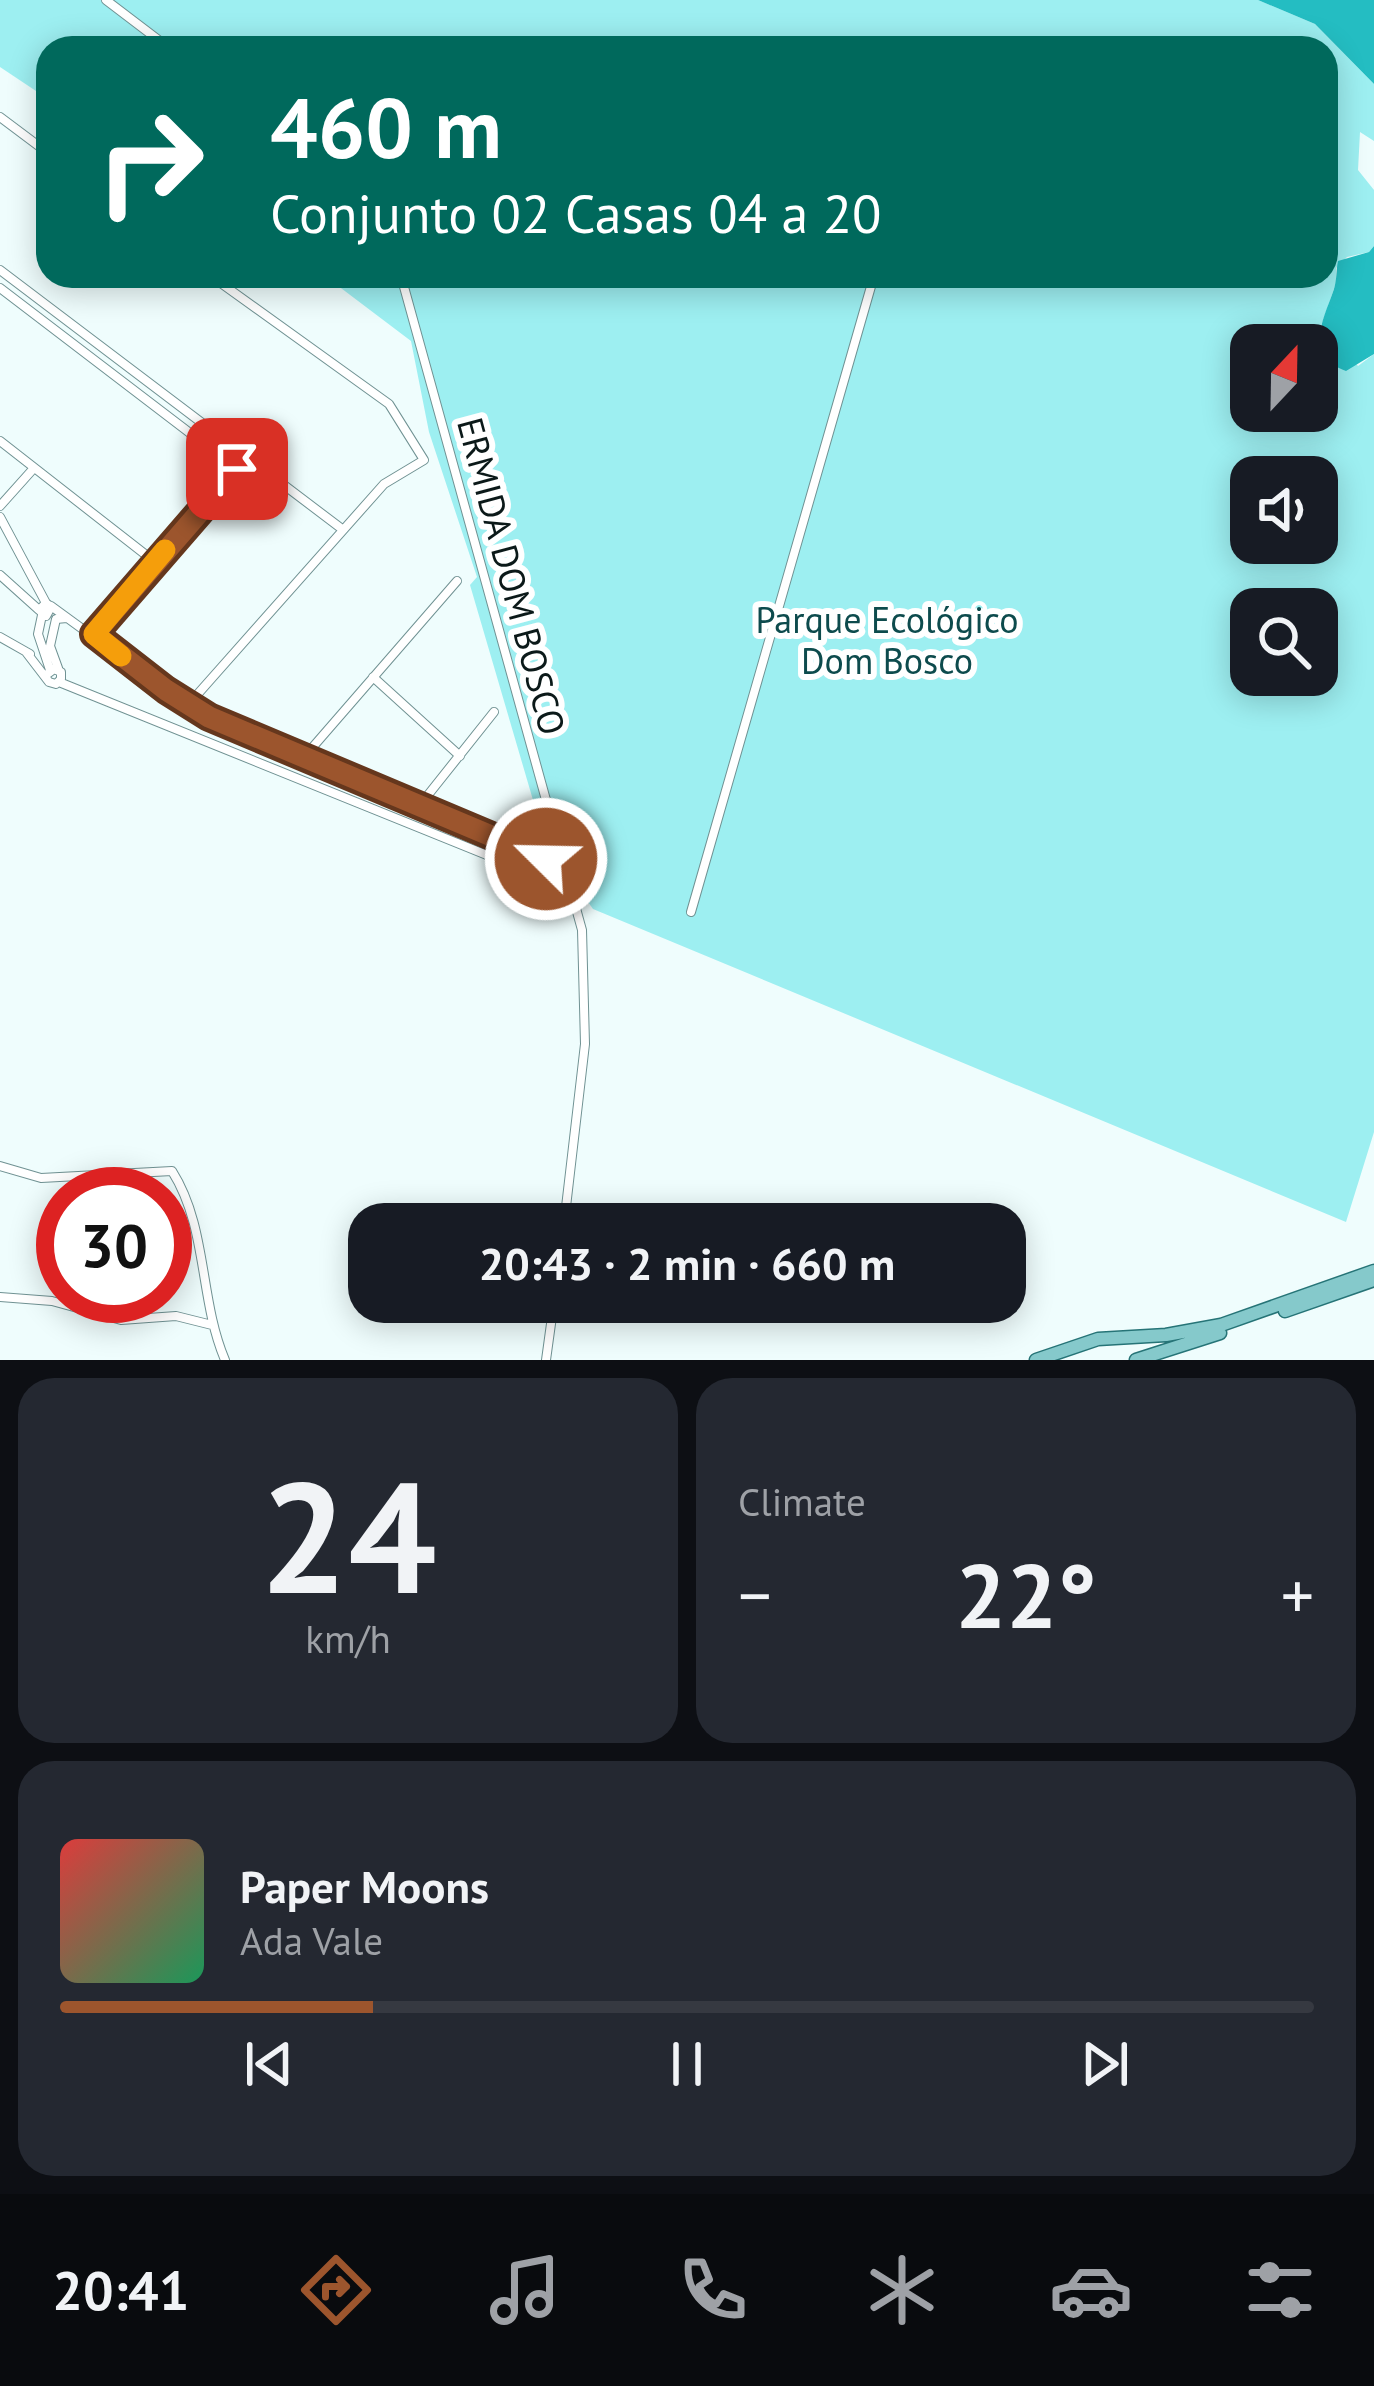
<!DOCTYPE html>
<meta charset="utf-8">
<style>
body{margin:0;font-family:"PT Sans",sans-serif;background:#242831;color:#f1f3f6;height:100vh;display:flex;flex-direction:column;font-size:45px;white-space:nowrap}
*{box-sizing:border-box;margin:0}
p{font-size:39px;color:#9ea1a6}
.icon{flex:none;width:66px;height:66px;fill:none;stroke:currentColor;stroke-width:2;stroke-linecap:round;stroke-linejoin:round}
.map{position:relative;height:1360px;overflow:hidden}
.drawer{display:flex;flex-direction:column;gap:18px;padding:18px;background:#0d0f14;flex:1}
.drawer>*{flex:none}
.top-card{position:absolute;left:36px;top:36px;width:1302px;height:252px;border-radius:36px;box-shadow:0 6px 30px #0003;background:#00695c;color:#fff;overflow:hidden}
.needle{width:78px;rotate:22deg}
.tools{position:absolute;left:1230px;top:324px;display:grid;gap:24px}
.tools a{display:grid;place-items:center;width:108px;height:108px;border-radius:24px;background:#171b24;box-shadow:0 6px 30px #0003;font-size:60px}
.speed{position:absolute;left:36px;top:1167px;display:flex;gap:24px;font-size:60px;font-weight:700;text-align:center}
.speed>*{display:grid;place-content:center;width:156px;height:156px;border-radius:50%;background:#171b24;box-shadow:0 6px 30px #0003;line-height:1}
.speed .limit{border:18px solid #d22;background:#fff;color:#111}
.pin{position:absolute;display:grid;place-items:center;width:102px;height:102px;color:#fff;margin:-51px;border-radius:24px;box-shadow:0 6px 18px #0006}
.me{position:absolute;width:132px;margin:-66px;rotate:293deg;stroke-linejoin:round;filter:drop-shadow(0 0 9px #0008)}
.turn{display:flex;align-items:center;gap:42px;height:252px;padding:0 36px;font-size:54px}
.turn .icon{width:156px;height:156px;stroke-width:2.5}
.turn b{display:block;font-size:84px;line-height:102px}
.big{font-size:90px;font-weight:700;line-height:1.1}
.drawer .tile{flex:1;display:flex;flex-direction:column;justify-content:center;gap:18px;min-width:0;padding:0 42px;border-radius:36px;background:#242831}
.drawer .dial{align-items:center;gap:0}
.dial b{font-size:156px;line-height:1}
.song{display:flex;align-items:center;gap:36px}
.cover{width:144px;height:144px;border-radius:18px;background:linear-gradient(135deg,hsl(0 70% 55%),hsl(150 70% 35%))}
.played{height:12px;border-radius:6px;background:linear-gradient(90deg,#9c552d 25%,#363941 25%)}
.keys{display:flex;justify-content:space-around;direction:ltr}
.heat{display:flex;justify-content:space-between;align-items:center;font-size:66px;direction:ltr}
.drawer .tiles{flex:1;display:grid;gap:18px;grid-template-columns:1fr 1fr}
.tile:last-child{grid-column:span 2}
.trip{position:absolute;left:348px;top:1203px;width:678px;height:120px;border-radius:36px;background:#171b24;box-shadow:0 6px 30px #0003;font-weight:700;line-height:120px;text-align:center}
.menu{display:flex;height:192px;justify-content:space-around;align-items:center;background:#090b0e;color:#9ea1a6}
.menu .icon{width:84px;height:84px}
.menu .on{color:#9c552d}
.menu b{font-size:54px;color:#f1f3f6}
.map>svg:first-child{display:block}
.green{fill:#9deff1;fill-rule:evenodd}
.water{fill:#24bdc2}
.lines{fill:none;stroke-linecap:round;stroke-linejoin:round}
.street-casing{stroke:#709293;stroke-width:10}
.primary-casing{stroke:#267477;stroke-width:15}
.street{stroke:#fff;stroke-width:8}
.primary{stroke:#85c9cb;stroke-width:12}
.route-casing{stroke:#65371d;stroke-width:30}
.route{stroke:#9c552d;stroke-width:21}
.slow{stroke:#f59e0b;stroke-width:21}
.labels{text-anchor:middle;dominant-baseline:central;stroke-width:12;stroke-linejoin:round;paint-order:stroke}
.street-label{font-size:36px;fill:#0b1919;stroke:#fff}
.park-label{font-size:36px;fill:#0d4b4d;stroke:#fff}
</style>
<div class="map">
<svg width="1374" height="1360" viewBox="0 0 1374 1360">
<rect width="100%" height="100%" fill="#effdfd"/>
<!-- green -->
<path class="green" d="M 0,0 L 1258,0 L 1315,24 L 1374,84 L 1374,141 L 1360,132 L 1358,170 L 1374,190 L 1374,246 L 1369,252 L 1347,257 L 1336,268 L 1336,283 L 1321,326 L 1358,366 L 1374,354 L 1374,1132 L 1346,1222 L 593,909 L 545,841 L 470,585 L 477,577 L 429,432 L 411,341 L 325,276 L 1326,276 L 1326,48 L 48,48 L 48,99 L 0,67 ZM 1251,345 L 1317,345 L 1317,411 L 1251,411 ZM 1251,477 L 1317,477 L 1317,543 L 1251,543 ZM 1251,609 L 1317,609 L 1317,675 L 1251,675 Z"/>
<!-- water -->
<path class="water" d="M 1258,0 L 1374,0 L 1374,84 L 1315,24 Z
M 1374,246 L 1374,354 L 1346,371 C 1303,355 1323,321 1334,289 C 1337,280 1336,270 1338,261 L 1369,252 Z"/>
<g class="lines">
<defs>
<path id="street" d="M 106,0 L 169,48
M 0,117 L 48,153
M 0,270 L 342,529
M 401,276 L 582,930 L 585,1044 L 564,1224
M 0,288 L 237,469
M 0,441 L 155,562
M 0,506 L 34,468
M 0,517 L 46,603 L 51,607 L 46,616 L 39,610 L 46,603
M 0,575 L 39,610
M 51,606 L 166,690 L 209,717 L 546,859
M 42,615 L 38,634 L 50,670
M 94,634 L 247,456
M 0,637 L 30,654
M 26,652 L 49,682 L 56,684 L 61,679 L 61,672 L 54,669 L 46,675
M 58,668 L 50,646 L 56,619 L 67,618
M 373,677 L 460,756
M 59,682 L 571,889
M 188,705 L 384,484 L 424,460 L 389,404 L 211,276
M 305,756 L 457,581
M 420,805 L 494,712
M 691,912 L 874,276
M 0,1166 L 41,1178 L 172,1171 C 208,1228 199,1299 225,1360
M 0,1297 L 52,1301 L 121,1320 L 176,1316 L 212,1325
M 546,1360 L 554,1302"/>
<path id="primary" d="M 1285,1311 L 1374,1280
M 1036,1360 L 1098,1339 L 1166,1335 L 1221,1325 L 1374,1271
M 1136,1360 L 1220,1333"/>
</defs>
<!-- street casing -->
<use href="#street" class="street-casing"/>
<!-- primary casing -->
<use href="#primary" class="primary-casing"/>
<!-- street -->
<use href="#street" class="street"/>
<!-- primary -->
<use href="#primary" class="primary"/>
</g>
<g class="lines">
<defs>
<path id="route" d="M 237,469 L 94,634 L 166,690 L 209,717 L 546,859"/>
</defs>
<!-- route casing -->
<use href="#route" class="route-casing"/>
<!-- route -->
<use href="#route" class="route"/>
<!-- slow -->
<path class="slow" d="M 121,656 L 94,634 L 165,550"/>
</g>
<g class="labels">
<!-- street labels -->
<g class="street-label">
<text transform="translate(512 576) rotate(75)">ERMIDA DOM BOSCO</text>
</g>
<!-- park labels -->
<g class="park-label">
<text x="887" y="619">Parque Ecológico<tspan x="887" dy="41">Dom Bosco</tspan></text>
</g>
</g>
</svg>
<div class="tools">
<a><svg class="needle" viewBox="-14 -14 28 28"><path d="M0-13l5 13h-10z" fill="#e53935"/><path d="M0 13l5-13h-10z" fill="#9ea1a6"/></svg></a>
<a><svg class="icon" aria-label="sound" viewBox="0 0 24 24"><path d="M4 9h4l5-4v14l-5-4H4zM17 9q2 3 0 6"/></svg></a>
<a><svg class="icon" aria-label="search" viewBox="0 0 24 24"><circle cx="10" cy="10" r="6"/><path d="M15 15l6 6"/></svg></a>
</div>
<div class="speed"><div class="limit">30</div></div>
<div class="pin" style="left:237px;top:469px;background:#d93025"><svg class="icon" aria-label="arrive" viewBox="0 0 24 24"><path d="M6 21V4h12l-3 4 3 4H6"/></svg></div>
<svg class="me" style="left:546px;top:859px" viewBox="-20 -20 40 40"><circle r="17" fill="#9c552d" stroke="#fff" stroke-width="3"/><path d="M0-11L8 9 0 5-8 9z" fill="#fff"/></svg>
<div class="trip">20:43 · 2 min · 660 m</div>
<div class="top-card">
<div class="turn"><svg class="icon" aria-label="right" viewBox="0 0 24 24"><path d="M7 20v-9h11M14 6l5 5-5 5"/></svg><div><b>460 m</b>Conjunto 02 Casas 04 a 20</div></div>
</div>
</div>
<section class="drawer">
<div class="tiles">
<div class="tile dial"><b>24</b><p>km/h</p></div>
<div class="tile"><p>Climate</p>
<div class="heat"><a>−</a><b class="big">22°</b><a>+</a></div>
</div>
<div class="tile">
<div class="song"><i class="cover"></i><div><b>Paper Moons</b><p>Ada Vale</p></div></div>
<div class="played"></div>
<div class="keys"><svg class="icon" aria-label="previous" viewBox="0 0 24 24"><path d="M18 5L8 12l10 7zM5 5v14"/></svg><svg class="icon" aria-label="pause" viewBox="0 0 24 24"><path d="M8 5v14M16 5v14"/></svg><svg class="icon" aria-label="next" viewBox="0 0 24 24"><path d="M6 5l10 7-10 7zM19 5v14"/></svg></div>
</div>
</div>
</section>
<nav class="menu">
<b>20:41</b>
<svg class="icon on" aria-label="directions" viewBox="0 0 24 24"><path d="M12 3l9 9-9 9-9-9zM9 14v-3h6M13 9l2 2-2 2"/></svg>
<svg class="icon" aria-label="music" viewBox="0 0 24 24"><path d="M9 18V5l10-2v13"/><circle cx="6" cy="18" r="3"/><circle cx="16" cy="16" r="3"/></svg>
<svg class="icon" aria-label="phone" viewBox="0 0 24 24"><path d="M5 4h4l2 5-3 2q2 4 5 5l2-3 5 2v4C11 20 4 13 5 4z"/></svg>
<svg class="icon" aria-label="climate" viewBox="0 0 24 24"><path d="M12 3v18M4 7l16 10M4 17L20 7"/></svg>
<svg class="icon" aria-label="car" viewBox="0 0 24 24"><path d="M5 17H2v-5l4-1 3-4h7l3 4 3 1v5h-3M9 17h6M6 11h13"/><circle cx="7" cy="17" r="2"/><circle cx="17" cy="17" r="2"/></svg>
<svg class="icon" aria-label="filters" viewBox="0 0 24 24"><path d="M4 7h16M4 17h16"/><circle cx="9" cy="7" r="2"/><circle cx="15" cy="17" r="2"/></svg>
</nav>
